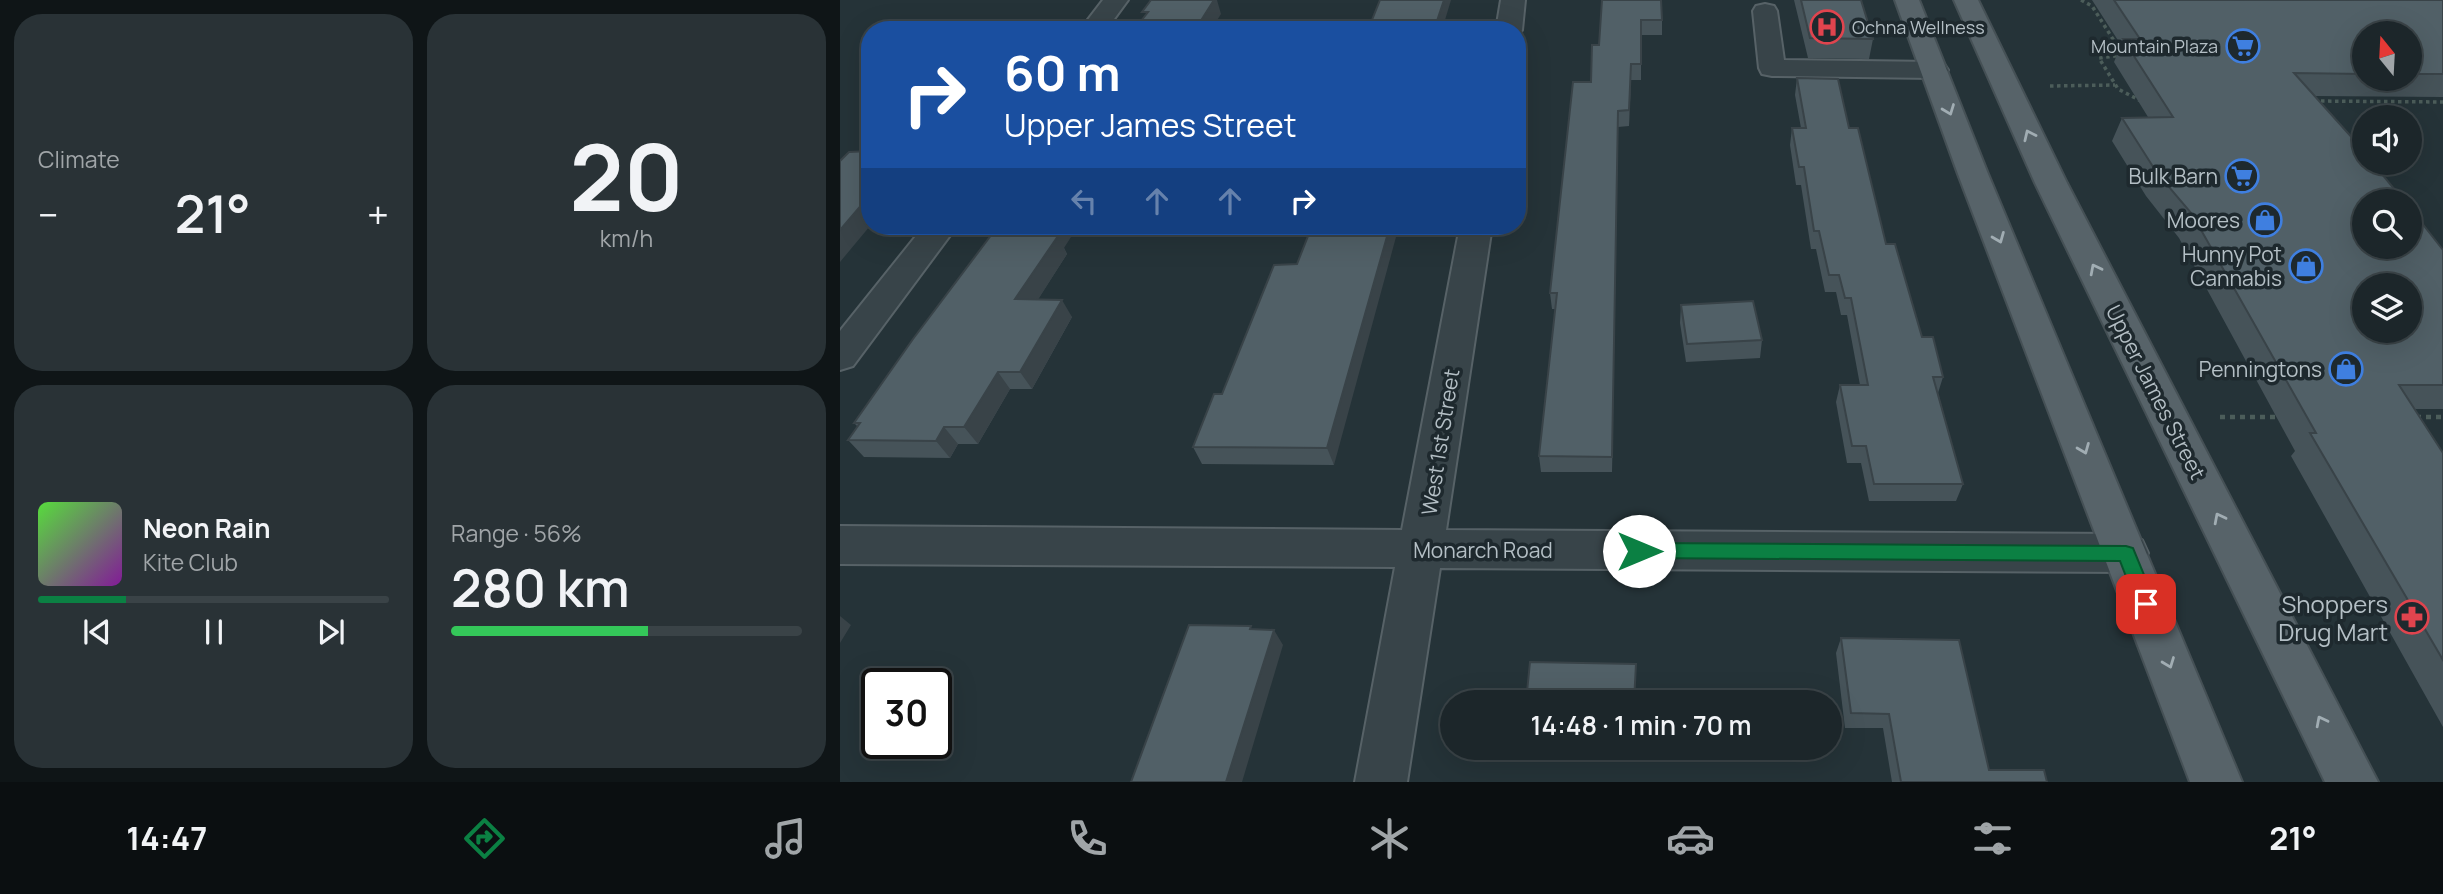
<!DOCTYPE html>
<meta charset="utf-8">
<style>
body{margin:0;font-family:Manrope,sans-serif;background:#293236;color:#f1f3f6;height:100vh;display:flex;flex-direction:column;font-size:26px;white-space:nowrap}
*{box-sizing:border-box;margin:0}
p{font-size:23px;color:#a0a5a8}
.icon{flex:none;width:38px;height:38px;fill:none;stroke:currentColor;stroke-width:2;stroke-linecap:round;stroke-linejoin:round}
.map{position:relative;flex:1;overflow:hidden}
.sheet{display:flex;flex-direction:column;gap:14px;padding:14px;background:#0f1517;width:840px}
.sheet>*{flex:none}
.banner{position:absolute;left:21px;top:21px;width:665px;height:214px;border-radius:28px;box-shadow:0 7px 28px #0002,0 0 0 2px #3a4347;background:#1a4fa0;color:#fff;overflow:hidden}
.needle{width:46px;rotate:342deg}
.tools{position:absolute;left:1512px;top:21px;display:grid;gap:14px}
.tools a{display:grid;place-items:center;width:70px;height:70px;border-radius:50%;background:#1c262a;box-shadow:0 7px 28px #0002,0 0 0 2px #3a4347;font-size:35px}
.speed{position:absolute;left:21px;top:668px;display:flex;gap:14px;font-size:35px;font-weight:700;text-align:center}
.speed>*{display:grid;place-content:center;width:91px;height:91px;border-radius:50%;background:#1c262a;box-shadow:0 7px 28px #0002,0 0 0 2px #3a4347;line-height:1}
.speed .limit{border:4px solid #111;border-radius:10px;background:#fff;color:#111}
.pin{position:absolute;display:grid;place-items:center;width:60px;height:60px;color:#fff;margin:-30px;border-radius:14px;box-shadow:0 4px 10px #0006}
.me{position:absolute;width:77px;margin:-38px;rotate:90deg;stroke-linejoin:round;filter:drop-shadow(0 0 5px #0008)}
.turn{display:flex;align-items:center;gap:24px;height:147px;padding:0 28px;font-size:32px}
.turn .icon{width:91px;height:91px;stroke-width:2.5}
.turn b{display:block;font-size:49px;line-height:60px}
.lanes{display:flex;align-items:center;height:66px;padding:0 28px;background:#0003;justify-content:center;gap:35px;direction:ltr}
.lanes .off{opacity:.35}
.big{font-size:52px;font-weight:600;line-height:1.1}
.sheet .card{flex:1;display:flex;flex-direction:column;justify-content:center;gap:10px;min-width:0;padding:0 24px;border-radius:28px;background:#293236}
.sheet .dial{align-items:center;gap:0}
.dial b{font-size:91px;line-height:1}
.song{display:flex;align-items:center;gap:21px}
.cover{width:84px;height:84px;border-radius:10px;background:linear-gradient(135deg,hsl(110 70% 55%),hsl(290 70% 35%))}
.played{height:7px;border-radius:4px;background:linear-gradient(90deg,#0b8043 25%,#3a4347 25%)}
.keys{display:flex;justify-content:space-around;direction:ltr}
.heat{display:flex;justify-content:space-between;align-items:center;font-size:38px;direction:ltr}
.charge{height:10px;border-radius:5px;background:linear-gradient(90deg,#34c759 56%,#3a4347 0)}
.sheet .tiles{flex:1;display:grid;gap:14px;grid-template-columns:repeat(2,1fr)}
.trip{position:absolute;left:600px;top:690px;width:402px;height:70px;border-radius:35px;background:#1c262a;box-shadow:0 7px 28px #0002,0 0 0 2px #3a4347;font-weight:600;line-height:70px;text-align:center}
.tab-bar{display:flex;height:112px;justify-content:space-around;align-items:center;background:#0b0f11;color:#a0a5a8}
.tab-bar .icon{width:49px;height:49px}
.tab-bar .on{color:#0b8043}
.tab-bar b{font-size:32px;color:#f1f3f6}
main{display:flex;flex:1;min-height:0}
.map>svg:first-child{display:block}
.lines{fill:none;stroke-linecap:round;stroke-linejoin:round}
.minor-casing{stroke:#576267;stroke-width:4}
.major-casing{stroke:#455055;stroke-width:4}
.path-far1{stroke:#4c5d5a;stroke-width:3.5;stroke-dasharray:3.5 3.5;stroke-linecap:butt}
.path{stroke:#4c5d5a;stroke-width:4.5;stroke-dasharray:5 5;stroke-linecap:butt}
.minor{fill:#384449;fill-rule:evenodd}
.major{fill:#576369;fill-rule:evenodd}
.wall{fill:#465359;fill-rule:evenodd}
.shaded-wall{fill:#394348}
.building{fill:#516067;stroke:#394348;stroke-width:2;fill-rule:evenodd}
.oneway{stroke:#a1adb3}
.route{fill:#0b8043;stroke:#07532c;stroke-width:2}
.labels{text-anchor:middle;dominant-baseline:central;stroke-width:7;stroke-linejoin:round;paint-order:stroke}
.far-poi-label{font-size:18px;fill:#b4bfc5;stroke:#1e292e;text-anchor:start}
.poi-label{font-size:21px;fill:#b4bfc5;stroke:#1e292e;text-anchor:end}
.street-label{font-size:21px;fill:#b4bfc5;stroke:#1e292e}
.near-poi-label{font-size:24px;fill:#b4bfc5;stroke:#1e292e;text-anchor:end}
</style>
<main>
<section class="sheet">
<div class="tiles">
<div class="card"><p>Climate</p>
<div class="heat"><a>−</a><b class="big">21°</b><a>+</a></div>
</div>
<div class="card dial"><b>20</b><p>km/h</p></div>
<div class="card">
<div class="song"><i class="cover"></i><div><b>Neon Rain</b><p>Kite Club</p></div></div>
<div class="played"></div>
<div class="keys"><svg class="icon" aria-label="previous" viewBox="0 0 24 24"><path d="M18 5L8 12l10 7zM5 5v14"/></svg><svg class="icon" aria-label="pause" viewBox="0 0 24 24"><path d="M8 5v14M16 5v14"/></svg><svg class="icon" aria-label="next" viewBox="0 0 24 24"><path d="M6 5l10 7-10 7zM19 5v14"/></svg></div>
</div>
<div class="card"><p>Range · 56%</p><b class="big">280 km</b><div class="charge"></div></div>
</div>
</section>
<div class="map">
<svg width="1603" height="782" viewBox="0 0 1603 782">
<rect width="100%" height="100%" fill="#253338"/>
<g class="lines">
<defs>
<path id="minor" d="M 263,0 L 288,0 L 266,30 L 240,30 Z
M 661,0 L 685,0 L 682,30 L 678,35 L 677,30 L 656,30 Z
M 925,4 L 934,6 L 937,11 L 944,60 L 1094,62 L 1104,64 L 1108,70 L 1104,76 L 1094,78 L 932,76 L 922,74 L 919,68 L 913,11 L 916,6 Z
M 84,226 L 117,226 L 13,366 L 0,370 L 0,331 Z
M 620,226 L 652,226 L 606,530 L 1286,534 L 1302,540 L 1308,553 L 1302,566 L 1286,572 L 600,568 L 567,782 L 515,782 L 555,567 L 0,564 L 0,526 L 562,530 Z"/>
<path id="major" d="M 1055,0 L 1079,0 L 1148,174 L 1402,782 L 1350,782 L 1118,174 Z
M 1114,0 L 1138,0 L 1227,183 L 1538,782 L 1485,782 L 1195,183 Z"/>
</defs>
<!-- minor casing -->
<use href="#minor" class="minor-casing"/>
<!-- major casing -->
<use href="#major" class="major-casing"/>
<!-- path-far1 -->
<path class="path-far1" d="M 1241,0 L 1252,6 L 1283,55 L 1259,58 L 1278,89 L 1301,101
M 1210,86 L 1275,85
M 1474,101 L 1603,102"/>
<!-- path -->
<path class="path" d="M 1380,417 L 1441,417
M 1576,417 L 1603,417"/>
<!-- minor -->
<use href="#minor" class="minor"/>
<!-- major -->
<use href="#major" class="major"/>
</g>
<!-- wall -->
<path class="wall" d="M 762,0 L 822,20 L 822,35 L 801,35 L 801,80 L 791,80 L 789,126 L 778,127 L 772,472 L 701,472 L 699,456 L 715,309 L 712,309 L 710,293 L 751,82 L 759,45 Z
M 954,0 L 1021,0 L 1033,39 L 1029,59 L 968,58 Z
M 1252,0 L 1603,0 L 1603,97 L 1475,96 L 1603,250 L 1603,409 L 1575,409 L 1603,453 L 1603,727 L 1451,456 L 1455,451 L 1339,238 L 1306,196 L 1272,141 L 1282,118 L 1308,117 L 1274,62 L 1281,45 ZM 1524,33 L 1570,33 L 1570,79 L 1524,79 Z
M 957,78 L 1009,128 L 1046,244 L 1082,337 L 1103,377 L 1098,393 L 1123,484 L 1116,501 L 1029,501 L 1021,463 L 1007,463 L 996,402 L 1000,385 L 1020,385 L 1007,315 L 1001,315 L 996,292 L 985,292 L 976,249 L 971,249 L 961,185 L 956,185 L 950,145 L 952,128 L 961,128 L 955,95 Z
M 224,248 L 227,254 L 198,299 L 232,317 L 192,389 L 170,389 L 138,444 L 118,444 L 110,458 L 24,457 L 8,440 L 18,427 L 14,423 Z
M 457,264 L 494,465 L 362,464 L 353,447 L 382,394 Z
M 841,305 L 922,340 L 920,358 L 846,362 L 840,323 Z
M 1001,638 L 1149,770 L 1207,782 L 1052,782 L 1043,728 L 1005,728 L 996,653 Z
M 685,747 L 794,747 L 793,753 L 686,752 Z"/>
<!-- shaded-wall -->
<path class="shaded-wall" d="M 362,0 L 377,0 L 381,14 L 371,30 L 355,30 Z
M 604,0 L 611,0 L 602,30 L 594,30 Z
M 791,64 L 791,80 L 789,126 L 789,110 Z
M 778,111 L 778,127 L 772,472 L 772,457 Z
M 30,195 L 30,226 L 0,262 L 0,230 Z
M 217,226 L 238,226 L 224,248 L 227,254 L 187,317 L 175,299 L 210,236 Z
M 550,226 L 559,226 L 494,465 L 487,448 Z
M 222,300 L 232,317 L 192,389 L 180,372 Z
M 158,372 L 170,389 L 138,444 L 124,427 Z
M 104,427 L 118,444 L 110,458 L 96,441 Z
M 0,616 L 11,625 L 0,643 Z
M 434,630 L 443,645 L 402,782 L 386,782 Z"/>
<!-- building -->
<path class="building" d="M 311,0 L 374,0 L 355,30 L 294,30 L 308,12 L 302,12 Z
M 540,0 L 604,0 L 594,30 L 528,30 Z
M 762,0 L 821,0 L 822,20 L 801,20 L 801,64 L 791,64 L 789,110 L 778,111 L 772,457 L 699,456 L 717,293 L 710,293 L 733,82 L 751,82 L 752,45 L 759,45 Z
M 961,0 L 1021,0 L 1033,39 L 970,38 Z
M 1274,0 L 1603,0 L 1603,74 L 1570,74 L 1570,33 L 1524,33 L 1524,74 L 1454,73 L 1524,151 L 1524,163 L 1533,163 L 1564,201 L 1524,201 L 1524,247 L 1570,247 L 1570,208 L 1603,250 L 1603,385 L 1559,385 L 1603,453 L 1603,660 L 1470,433 L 1476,433 L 1352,214 L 1317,173 L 1282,118 L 1333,117 L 1283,39 L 1300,39 ZM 1524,285 L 1570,285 L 1570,331 L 1524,331 Z
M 957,78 L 998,79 L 1009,128 L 1018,128 L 1046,244 L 1055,244 L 1082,337 L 1093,337 L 1103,377 L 1093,377 L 1123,484 L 1034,484 L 1026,446 L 1012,446 L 1000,385 L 1028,385 L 1011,298 L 1005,298 L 999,275 L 989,275 L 979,231 L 974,231 L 964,167 L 959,167 L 952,128 L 966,128 Z
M 30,151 L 30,195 L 0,230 L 0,161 L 9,152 Z
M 158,226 L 217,226 L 210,236 L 218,236 L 175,299 L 222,300 L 180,372 L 158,372 L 124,427 L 104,427 L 96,441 L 8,440 L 20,423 L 14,423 L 73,339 Z
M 472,226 L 550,226 L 487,448 L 353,447 L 374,394 L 382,394 L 434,265 L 457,264 Z
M 913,301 L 922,340 L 847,344 L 841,305 Z
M 349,625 L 411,626 L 410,629 L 434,630 L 386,782 L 291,782 Z
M 1001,638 L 1119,640 L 1149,770 L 1204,770 L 1207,782 L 1061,782 L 1049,714 L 1011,713 Z
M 690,662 L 796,664 L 794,702 L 686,702 Z"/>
<!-- one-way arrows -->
<defs><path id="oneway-chevron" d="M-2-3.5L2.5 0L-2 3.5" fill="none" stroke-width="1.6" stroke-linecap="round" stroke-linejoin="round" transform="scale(1.75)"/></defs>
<g class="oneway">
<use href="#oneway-chevron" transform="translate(1109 110) rotate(69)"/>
<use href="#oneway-chevron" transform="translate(1189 135) rotate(-115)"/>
<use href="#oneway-chevron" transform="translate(1159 238) rotate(68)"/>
<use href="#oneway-chevron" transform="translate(1255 269) rotate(-117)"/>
<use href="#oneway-chevron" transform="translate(1244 449) rotate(68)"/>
<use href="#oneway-chevron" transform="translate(1379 518) rotate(-117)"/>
<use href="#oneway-chevron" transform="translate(1329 663) rotate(69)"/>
<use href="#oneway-chevron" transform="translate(1481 721) rotate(-117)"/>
</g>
<!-- route -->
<path class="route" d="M 799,543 L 1286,546 L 1293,548 L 1316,604 L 1313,610 L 1306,613 L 1299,610 L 1280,561 L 799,558 L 792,556 L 790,551 L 792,545 Z"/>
<!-- icons -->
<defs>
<symbol id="hospital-ring" viewBox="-11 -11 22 22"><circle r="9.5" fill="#1e292e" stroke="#e0444e" stroke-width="1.5"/><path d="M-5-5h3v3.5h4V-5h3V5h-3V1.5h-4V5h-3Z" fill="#e0444e"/></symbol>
<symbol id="supermarket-ring" viewBox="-11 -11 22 22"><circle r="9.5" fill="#1e292e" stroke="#3f7fe0" stroke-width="1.5"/><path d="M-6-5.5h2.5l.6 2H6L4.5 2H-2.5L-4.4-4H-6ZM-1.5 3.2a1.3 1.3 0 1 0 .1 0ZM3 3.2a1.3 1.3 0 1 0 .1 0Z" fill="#3f7fe0"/></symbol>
<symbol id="shop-ring" viewBox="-11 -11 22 22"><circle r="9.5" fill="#1e292e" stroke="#3f7fe0" stroke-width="1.5"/><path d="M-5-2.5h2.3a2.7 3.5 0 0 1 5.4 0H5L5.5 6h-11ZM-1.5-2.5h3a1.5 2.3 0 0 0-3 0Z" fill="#3f7fe0"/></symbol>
<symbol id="pharmacy-ring" viewBox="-11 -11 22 22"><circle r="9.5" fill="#1e292e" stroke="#e0444e" stroke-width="1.5"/><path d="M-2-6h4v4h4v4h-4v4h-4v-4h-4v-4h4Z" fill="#e0444e"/></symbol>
</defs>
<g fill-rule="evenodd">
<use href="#hospital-ring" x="968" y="8" width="38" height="38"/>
<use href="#supermarket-ring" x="1384" y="27" width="38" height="38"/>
<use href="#supermarket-ring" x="1383" y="157" width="38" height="38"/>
<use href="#shop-ring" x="1406" y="201" width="38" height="38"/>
<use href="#shop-ring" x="1447" y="247" width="38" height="38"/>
<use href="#shop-ring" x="1487" y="350" width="38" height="38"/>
<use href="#pharmacy-ring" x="1553" y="598" width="38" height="38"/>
</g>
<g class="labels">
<!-- far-poi labels -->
<g class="far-poi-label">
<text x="1012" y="27">Ochna Wellness</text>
<text x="1378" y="46" text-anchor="end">Mountain Plaza</text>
</g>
<!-- poi labels -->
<g class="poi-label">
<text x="1378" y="176">Bulk Barn</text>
<text x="1400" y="220">Moores</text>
<text x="1442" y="254">Hunny Pot<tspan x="1442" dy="24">Cannabis</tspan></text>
<text x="1482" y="369">Penningtons</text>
</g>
<!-- street labels -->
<g class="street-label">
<text transform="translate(1316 392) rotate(63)">Upper James Street</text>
<text transform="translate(600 442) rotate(-81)">West 1st Street</text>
<text x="643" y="550">Monarch Road</text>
</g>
<!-- near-poi labels -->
<g class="near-poi-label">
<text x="1548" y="603">Shoppers<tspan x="1548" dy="28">Drug Mart</tspan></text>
</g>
</g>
</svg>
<div class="tools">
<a><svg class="needle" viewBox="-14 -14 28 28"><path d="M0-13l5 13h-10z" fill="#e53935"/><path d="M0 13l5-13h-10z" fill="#a0a5a8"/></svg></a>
<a><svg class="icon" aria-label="sound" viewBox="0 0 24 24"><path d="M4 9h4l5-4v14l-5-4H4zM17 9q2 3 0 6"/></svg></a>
<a><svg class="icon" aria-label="search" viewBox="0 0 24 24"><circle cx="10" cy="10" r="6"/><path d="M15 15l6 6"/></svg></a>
<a><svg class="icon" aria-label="layers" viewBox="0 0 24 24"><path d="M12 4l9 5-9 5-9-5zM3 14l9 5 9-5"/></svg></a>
</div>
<div class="speed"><div class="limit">30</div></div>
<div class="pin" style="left:1306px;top:604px;background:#d93025"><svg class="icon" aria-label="arrive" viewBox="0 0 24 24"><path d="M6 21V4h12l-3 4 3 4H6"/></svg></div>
<svg class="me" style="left:799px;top:551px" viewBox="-20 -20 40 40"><circle r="19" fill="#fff"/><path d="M0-13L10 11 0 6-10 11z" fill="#0b8043"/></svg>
<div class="trip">14:48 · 1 min · 70 m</div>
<div class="banner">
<div class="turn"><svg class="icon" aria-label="right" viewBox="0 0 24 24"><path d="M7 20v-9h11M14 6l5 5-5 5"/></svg><div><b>60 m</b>Upper James Street</div></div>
<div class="lanes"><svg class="icon off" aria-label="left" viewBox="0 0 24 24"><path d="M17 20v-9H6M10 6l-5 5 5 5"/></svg><svg class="icon off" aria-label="ahead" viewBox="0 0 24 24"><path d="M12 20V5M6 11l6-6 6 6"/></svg><svg class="icon off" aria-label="ahead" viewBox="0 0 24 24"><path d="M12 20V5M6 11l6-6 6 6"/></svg><svg class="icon" aria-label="right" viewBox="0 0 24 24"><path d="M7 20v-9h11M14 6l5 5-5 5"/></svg></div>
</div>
</div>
</main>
<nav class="tab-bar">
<b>14:47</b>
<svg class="icon on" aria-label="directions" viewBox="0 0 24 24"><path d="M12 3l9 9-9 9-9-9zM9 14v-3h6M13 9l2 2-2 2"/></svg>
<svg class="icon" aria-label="music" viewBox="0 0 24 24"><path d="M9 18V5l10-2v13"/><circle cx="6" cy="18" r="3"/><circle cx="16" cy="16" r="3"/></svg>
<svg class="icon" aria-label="phone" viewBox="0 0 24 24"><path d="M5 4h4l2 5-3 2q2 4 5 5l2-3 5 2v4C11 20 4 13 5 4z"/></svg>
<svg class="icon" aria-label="climate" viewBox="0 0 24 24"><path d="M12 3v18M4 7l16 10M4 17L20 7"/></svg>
<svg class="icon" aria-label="car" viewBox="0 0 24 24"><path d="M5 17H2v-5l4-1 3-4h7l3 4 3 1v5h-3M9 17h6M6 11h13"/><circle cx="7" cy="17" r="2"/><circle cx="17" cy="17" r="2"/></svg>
<svg class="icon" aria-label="filters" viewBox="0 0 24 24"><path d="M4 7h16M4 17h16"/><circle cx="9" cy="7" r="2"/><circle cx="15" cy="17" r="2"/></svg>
<b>21°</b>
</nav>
